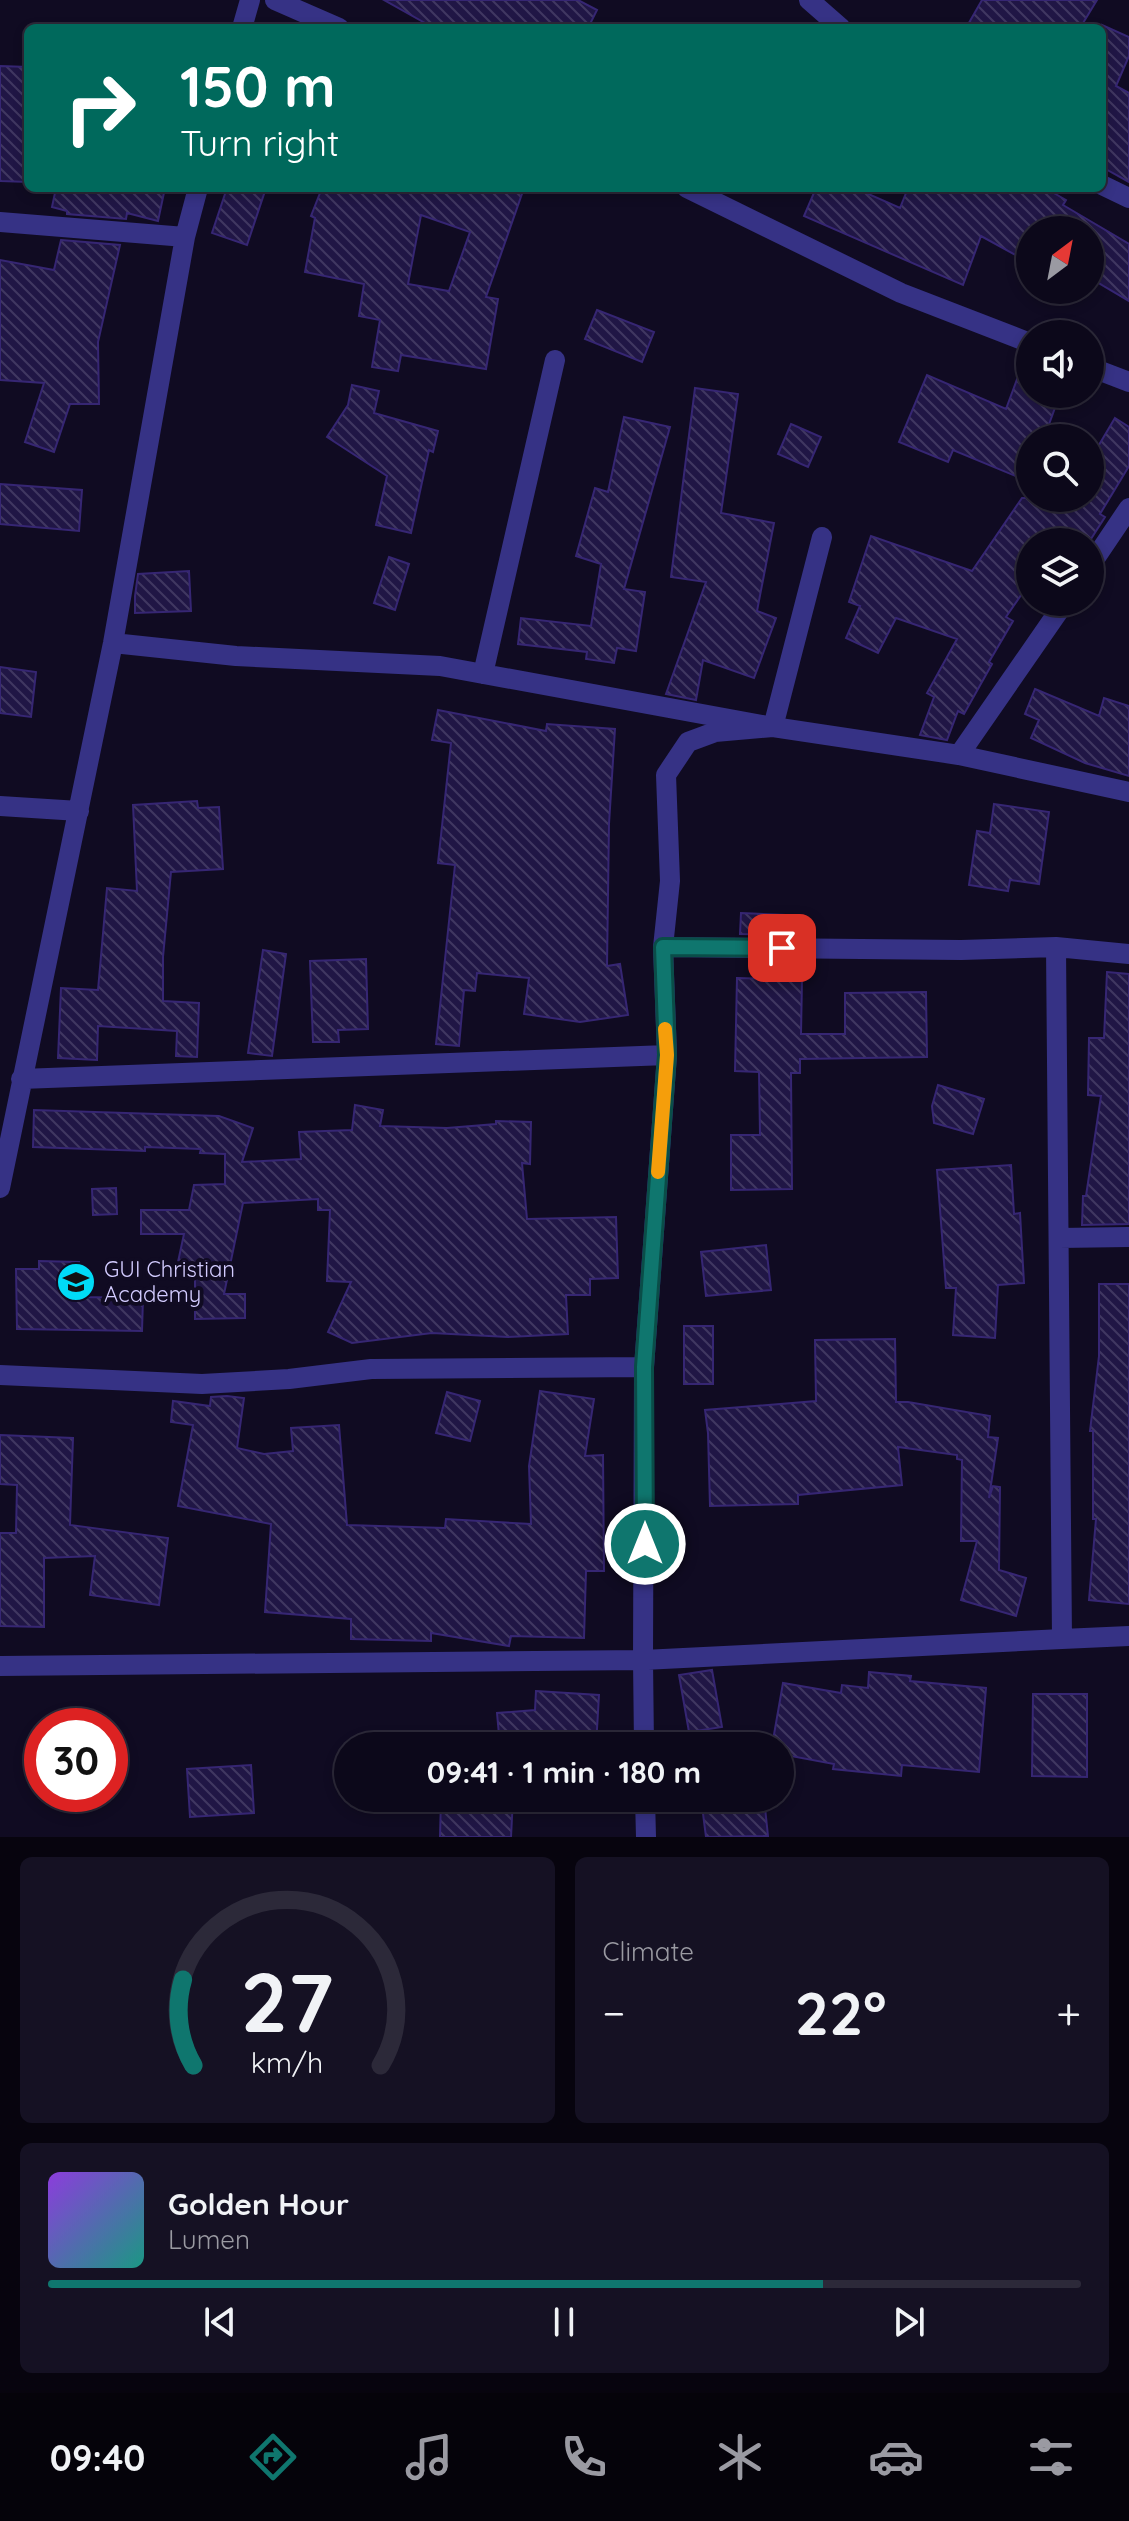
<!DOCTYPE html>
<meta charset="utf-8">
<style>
body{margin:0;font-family:Quicksand,sans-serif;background:#151123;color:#f1f3f6;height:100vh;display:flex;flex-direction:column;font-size:30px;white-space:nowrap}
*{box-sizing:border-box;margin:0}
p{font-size:26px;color:#9a9aa2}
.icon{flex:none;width:44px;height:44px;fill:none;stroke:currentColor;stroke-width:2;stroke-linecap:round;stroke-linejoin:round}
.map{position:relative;height:1837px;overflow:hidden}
.panel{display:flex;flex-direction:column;gap:20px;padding:20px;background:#07040e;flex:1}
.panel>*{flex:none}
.banner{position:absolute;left:24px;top:24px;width:1082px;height:168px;border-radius:12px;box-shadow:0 4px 12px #0003,0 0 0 2px #2c2939;background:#00695c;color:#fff;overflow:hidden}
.needle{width:52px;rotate:32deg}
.fabs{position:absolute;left:1016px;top:216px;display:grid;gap:16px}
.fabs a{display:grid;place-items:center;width:88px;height:88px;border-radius:50%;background:#0c081a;box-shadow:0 4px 12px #0003,0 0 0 2px #2c2939;font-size:40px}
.speed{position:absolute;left:24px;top:1708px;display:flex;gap:16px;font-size:40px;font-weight:700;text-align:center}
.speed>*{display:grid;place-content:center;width:104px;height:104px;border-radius:50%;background:#0c081a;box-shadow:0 4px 12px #0003,0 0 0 2px #2c2939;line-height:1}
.speed .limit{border:12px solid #d22;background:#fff;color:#111}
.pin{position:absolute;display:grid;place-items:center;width:68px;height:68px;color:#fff;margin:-34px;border-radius:16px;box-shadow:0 4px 12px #0006}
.me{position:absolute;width:88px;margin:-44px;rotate:0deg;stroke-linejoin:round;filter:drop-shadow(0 0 6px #0008)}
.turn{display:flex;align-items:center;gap:28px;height:168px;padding:0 24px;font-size:36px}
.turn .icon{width:104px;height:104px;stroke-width:2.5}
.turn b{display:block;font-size:56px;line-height:68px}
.big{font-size:60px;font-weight:700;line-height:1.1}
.panel .widget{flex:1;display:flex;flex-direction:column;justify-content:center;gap:12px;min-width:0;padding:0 28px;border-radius:12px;background:#151123}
.panel .dial{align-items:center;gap:0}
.dial svg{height:208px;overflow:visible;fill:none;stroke:#2c2939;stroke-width:7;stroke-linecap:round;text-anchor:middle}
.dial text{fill:#f1f3f6;stroke:none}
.song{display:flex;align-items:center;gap:24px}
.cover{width:96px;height:96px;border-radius:12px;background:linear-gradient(135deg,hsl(270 70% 55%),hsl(170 70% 35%))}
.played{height:8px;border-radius:4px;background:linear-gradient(90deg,#0f766e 75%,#2c2939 75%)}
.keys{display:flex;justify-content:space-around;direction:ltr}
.heat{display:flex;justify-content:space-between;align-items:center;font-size:44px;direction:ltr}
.panel .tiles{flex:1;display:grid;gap:20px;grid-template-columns:1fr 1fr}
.widget:last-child{grid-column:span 2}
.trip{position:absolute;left:334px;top:1732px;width:460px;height:80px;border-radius:40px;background:#0c081a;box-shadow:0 4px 12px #0003,0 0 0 2px #2c2939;font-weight:700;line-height:80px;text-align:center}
.tabs{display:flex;height:128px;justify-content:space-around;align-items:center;background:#05030a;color:#9a9aa2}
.tabs .icon{width:56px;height:56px}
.tabs .current{color:#0f766e}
.tabs b{font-size:36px;color:#f1f3f6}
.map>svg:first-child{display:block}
.building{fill:url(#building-back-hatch);stroke:#362673;stroke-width:2;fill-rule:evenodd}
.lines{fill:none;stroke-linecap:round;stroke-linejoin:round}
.minor{stroke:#363285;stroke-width:20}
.route-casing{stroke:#0a4d48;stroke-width:20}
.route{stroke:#0f766e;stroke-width:14}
.slow{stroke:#f59e0b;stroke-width:14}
.labels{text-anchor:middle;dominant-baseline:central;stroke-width:8;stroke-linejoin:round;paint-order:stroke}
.poi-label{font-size:22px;fill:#d3ccff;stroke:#100b22;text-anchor:start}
</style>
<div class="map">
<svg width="1129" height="1837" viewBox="0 0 1129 1837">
<defs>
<pattern id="building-back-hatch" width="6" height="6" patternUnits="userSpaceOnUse" patternTransform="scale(2)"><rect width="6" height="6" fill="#201645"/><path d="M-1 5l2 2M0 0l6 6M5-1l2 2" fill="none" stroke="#403761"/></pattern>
</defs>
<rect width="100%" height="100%" fill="#100b22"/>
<!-- building -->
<path class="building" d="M 384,0 L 578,0 L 597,10 L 588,28 L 434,28 Z
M 982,0 L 1097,0 L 1080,28 L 966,28 Z
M 1102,25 L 1129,37 L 1129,56 L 1116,86 L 1129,93 L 1129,182 L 1102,167 Z
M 0,66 L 28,67 L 28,182 L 0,181 Z
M 56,188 L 165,188 L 158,221 L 127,213 L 126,219 L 67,214 L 67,211 L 52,207 Z
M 227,188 L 266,188 L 247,245 L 212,233 Z
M 322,188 L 524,188 L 486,297 L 498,299 L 486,369 L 401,355 L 398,371 L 372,367 L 380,320 L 359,316 L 364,284 L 305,272 L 315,218 L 311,216 ZM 421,215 L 470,232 L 449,291 L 408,284 Z
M 816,188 L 855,188 L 900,208 L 908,188 L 1045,188 L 1066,200 L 1063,205 L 1129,244 L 1129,301 L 1090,278 L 1090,230 L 1030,230 L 1030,263 L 981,236 L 963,285 L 804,216 Z
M 61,240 L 120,245 L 98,342 L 99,404 L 70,404 L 54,452 L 25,442 L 44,383 L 0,380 L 0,260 L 54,270 Z
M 597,310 L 654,332 L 642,362 L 585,339 Z
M 1026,355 L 1030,356 L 1030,394 L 1060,394 L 1044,438 L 1030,438 L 1030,482 L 953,450 L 948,462 L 899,442 L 927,375 L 1006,409 Z
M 352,385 L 379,391 L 374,413 L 438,431 L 433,452 L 429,450 L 411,533 L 376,525 L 387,476 L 327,437 L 348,405 Z
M 695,388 L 738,394 L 721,513 L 774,523 L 757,611 L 776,618 L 754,678 L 703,660 L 696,700 L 666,694 L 706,582 L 671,577 Z
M 624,417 L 670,427 L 624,589 L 645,592 L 636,651 L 617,648 L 614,663 L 586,659 L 587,652 L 518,644 L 521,618 L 591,626 L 601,564 L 576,556 L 595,488 L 608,492 Z
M 1115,418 L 1129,427 L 1129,466 L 1100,514 L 1105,517 L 1089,542 L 1030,542 L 1030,582 L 1006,617 L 1013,621 L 989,662 L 992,664 L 964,714 L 958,711 L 947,740 L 920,735 L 934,697 L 927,693 L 957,639 L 896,618 L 878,653 L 846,638 L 860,606 L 849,602 L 871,536 L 972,571 L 1022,498 L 1090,498 L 1090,460 Z
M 791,424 L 821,437 L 808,467 L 778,454 Z
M 0,484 L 82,490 L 79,531 L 0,524 Z
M 389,557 L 409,564 L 395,610 L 374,603 Z
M 189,571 L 191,611 L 135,613 L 135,596 L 138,574 Z
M 0,667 L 36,672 L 31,717 L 0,713 Z
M 1035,689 L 1099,716 L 1104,698 L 1129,706 L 1129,776 L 1085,763 L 1031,738 L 1039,720 L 1025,714 Z
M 438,710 L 546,731 L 547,724 L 615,729 L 609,824 L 607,966 L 620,964 L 628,1015 L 580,1022 L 524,1014 L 529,978 L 477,973 L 475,991 L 464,990 L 459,1046 L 436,1044 L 455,865 L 438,863 L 451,743 L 432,740 Z
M 197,801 L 198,808 L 219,807 L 223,869 L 171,872 L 163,957 L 163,1001 L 199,1003 L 197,1057 L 176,1056 L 177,1031 L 98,1026 L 97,1060 L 58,1058 L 61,988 L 98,990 L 107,888 L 137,891 L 133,805 Z
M 994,804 L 1049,812 L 1039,884 L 1010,880 L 1008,891 L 969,885 L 977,831 L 990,833 Z
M 741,913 L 785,915 L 784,935 L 740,934 Z
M 263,950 L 286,954 L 272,1056 L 248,1053 Z
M 366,959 L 368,1029 L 338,1030 L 339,1042 L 313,1042 L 310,961 Z
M 1107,972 L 1129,974 L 1129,1224 L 1082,1225 L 1083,1196 L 1086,1196 L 1101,1096 L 1088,1095 L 1089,1038 L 1104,1038 Z
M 737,978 L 802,980 L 801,1034 L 845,1034 L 845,993 L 926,992 L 927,1057 L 800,1059 L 800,1073 L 791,1073 L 792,1189 L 731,1190 L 731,1135 L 760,1135 L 759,1072 L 735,1071 Z
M 938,1085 L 984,1099 L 973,1134 L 934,1123 L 932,1106 Z
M 355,1105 L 383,1110 L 380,1126 L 447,1128 L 496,1124 L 496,1121 L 531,1122 L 530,1164 L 522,1163 L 527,1219 L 616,1217 L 618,1278 L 590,1279 L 590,1295 L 566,1295 L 568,1334 L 508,1337 L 432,1333 L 352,1343 L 328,1332 L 351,1282 L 327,1281 L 330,1210 L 318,1210 L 318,1199 L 243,1203 L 224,1294 L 245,1294 L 245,1318 L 195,1319 L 195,1265 L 178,1262 L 184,1234 L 141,1234 L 141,1210 L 189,1210 L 194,1185 L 225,1184 L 225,1154 L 200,1153 L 201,1149 L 145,1147 L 145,1151 L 33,1147 L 34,1110 L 219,1116 L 253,1128 L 242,1162 L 301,1159 L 299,1132 L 352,1130 Z
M 1011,1165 L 1014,1214 L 1020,1213 L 1024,1283 L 998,1285 L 995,1338 L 953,1335 L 956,1288 L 946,1288 L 937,1170 Z
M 116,1188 L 117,1214 L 93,1215 L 92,1189 Z
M 766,1245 L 771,1290 L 706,1296 L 701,1252 Z
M 39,1261 L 79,1262 L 79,1297 L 143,1298 L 142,1331 L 17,1329 L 16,1269 L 39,1269 Z
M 1099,1284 L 1129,1284 L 1129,1604 L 1089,1600 L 1096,1519 L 1093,1519 L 1093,1431 L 1090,1431 L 1099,1356 Z
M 684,1326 L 713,1326 L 713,1384 L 684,1384 Z
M 895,1339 L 896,1402 L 908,1402 L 990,1416 L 988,1437 L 998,1438 L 989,1498 L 993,1486 L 1000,1487 L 999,1570 L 1026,1578 L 1016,1616 L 961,1600 L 977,1541 L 961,1541 L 962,1460 L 957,1459 L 957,1455 L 898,1447 L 902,1485 L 798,1495 L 798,1504 L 710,1506 L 708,1433 L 705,1410 L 816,1401 L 815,1340 Z
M 540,1391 L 594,1399 L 585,1456 L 603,1455 L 604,1571 L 586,1571 L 584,1638 L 511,1636 L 509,1646 L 431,1633 L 431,1641 L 351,1639 L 351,1619 L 265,1612 L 271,1524 L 178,1506 L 193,1425 L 171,1422 L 173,1401 L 210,1406 L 211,1397 L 227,1396 L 244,1398 L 237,1448 L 264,1454 L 293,1451 L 291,1428 L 339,1425 L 347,1525 L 445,1528 L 446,1519 L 531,1524 L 529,1466 Z
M 447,1392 L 480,1401 L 470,1441 L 436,1433 Z
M 0,1435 L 73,1438 L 70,1525 L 168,1538 L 159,1605 L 90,1595 L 95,1556 L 44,1558 L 44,1627 L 0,1626 L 0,1533 L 16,1533 L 17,1485 L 0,1484 Z
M 712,1670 L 722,1727 L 689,1732 L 679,1675 Z
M 869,1672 L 911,1676 L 910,1681 L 986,1688 L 979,1772 L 902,1765 L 901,1776 L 833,1769 L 834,1764 L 780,1754 L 780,1746 L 772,1746 L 783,1683 L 841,1693 L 842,1685 L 868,1688 Z
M 536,1691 L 599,1695 L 596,1746 L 500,1746 L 497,1713 L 535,1710 Z
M 1033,1694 L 1087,1694 L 1087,1777 L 1032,1776 Z
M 251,1765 L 254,1813 L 190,1817 L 187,1769 Z
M 441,1798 L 513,1798 L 511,1837 L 440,1837 Z
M 701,1798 L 764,1798 L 768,1836 L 706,1837 Z"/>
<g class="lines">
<!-- minor -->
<path class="minor" d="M 275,0 L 339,28
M 809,0 L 841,28
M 242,28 L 250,0
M 1102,185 L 1129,198
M 687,188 L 901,293 L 1030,343
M 0,222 L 185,237
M 1090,367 L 1129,382
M 1090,566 L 1129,508
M 113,643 L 236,656 L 440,666 L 773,727 L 822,537
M 483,674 L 555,360
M 959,755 L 1065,602
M 0,806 L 79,811
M 663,947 L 961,950 L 1056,947 L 1062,1639 L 643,1660 L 644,1367 L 667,1055 L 663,947 L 670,881 L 666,775 L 688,742 L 715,732 L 773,727 L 959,755 L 1129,792
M 1056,947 L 1129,954
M 21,1079 L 667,1055
M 0,1188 L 113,643 L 185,237 L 198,188
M 1059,1238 L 1129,1237
M 0,1375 L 202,1384 L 289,1379 L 371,1369 L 644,1367
M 1062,1639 L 1129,1636
M 0,1666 L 643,1660 L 644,1746
M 645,1798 L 646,1837"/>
</g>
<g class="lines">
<defs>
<path id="route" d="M 645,1544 L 644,1367 L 667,1055 L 663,947 L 782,948"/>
</defs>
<!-- route casing -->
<use href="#route" class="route-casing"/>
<!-- route -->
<use href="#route" class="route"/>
<!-- slow -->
<path class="slow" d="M 658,1172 L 667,1055 L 665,1029"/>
</g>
<!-- icons -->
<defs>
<symbol id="school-disc" viewBox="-11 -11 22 22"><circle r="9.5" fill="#00dbf7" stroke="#100b22"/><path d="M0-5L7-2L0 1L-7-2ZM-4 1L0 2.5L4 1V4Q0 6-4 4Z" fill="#111"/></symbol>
</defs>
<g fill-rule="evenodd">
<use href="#school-disc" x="54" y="1260" width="44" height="44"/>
</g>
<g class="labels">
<!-- poi labels -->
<g class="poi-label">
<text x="104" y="1269">GUI Christian<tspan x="104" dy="25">Academy</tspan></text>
</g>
</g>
</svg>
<div class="fabs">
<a><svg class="needle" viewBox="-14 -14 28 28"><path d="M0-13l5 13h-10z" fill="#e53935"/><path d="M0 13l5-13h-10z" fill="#9a9aa2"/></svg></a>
<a><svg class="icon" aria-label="sound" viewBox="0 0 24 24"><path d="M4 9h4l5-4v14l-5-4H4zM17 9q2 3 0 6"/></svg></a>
<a><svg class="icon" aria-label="search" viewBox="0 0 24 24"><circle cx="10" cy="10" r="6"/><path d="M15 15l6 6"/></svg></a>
<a><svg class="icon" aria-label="layers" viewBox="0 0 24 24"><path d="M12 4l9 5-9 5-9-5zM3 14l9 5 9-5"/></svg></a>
</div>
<div class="speed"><div class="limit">30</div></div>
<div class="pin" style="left:782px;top:948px;background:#d93025"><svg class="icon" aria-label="arrive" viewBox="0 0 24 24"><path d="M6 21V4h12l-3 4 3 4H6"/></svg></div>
<svg class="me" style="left:645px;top:1544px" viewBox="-20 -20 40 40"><circle r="17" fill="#0f766e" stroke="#fff" stroke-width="3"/><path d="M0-11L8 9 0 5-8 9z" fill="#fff"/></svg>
<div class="trip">09:41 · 1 min · 180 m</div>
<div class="banner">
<div class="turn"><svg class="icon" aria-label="right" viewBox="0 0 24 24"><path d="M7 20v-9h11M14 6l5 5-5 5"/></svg><div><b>150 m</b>Turn right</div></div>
</div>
</div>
<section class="panel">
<div class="tiles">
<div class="widget dial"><svg viewBox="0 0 100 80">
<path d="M14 69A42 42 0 1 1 86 69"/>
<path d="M14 69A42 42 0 0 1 10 36" stroke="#0f766e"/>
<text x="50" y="56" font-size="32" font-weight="700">27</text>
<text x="50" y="72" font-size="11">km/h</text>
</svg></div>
<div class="widget"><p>Climate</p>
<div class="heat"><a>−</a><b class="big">22°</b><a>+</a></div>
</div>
<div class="widget">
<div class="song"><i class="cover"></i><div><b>Golden Hour</b><p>Lumen</p></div></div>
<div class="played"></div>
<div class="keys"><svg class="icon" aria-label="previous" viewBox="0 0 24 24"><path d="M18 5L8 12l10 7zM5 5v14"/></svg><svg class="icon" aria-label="pause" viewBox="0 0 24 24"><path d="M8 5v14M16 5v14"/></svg><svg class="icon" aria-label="next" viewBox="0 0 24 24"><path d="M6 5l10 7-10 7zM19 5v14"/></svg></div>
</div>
</div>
</section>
<nav class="tabs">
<b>09:40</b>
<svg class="icon current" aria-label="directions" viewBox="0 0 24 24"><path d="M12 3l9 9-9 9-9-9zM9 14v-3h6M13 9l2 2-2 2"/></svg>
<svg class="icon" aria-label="music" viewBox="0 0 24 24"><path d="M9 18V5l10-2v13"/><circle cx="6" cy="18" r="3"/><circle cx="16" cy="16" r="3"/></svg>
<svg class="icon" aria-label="phone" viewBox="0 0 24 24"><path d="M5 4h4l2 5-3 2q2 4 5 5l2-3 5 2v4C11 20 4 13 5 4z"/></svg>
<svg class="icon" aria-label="climate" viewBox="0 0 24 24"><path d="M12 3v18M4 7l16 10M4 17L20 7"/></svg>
<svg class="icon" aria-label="car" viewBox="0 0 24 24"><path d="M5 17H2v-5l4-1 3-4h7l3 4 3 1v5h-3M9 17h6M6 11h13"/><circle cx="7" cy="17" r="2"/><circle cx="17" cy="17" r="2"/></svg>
<svg class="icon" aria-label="filters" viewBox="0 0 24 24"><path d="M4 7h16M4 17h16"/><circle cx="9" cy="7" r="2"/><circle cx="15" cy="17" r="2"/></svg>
</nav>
